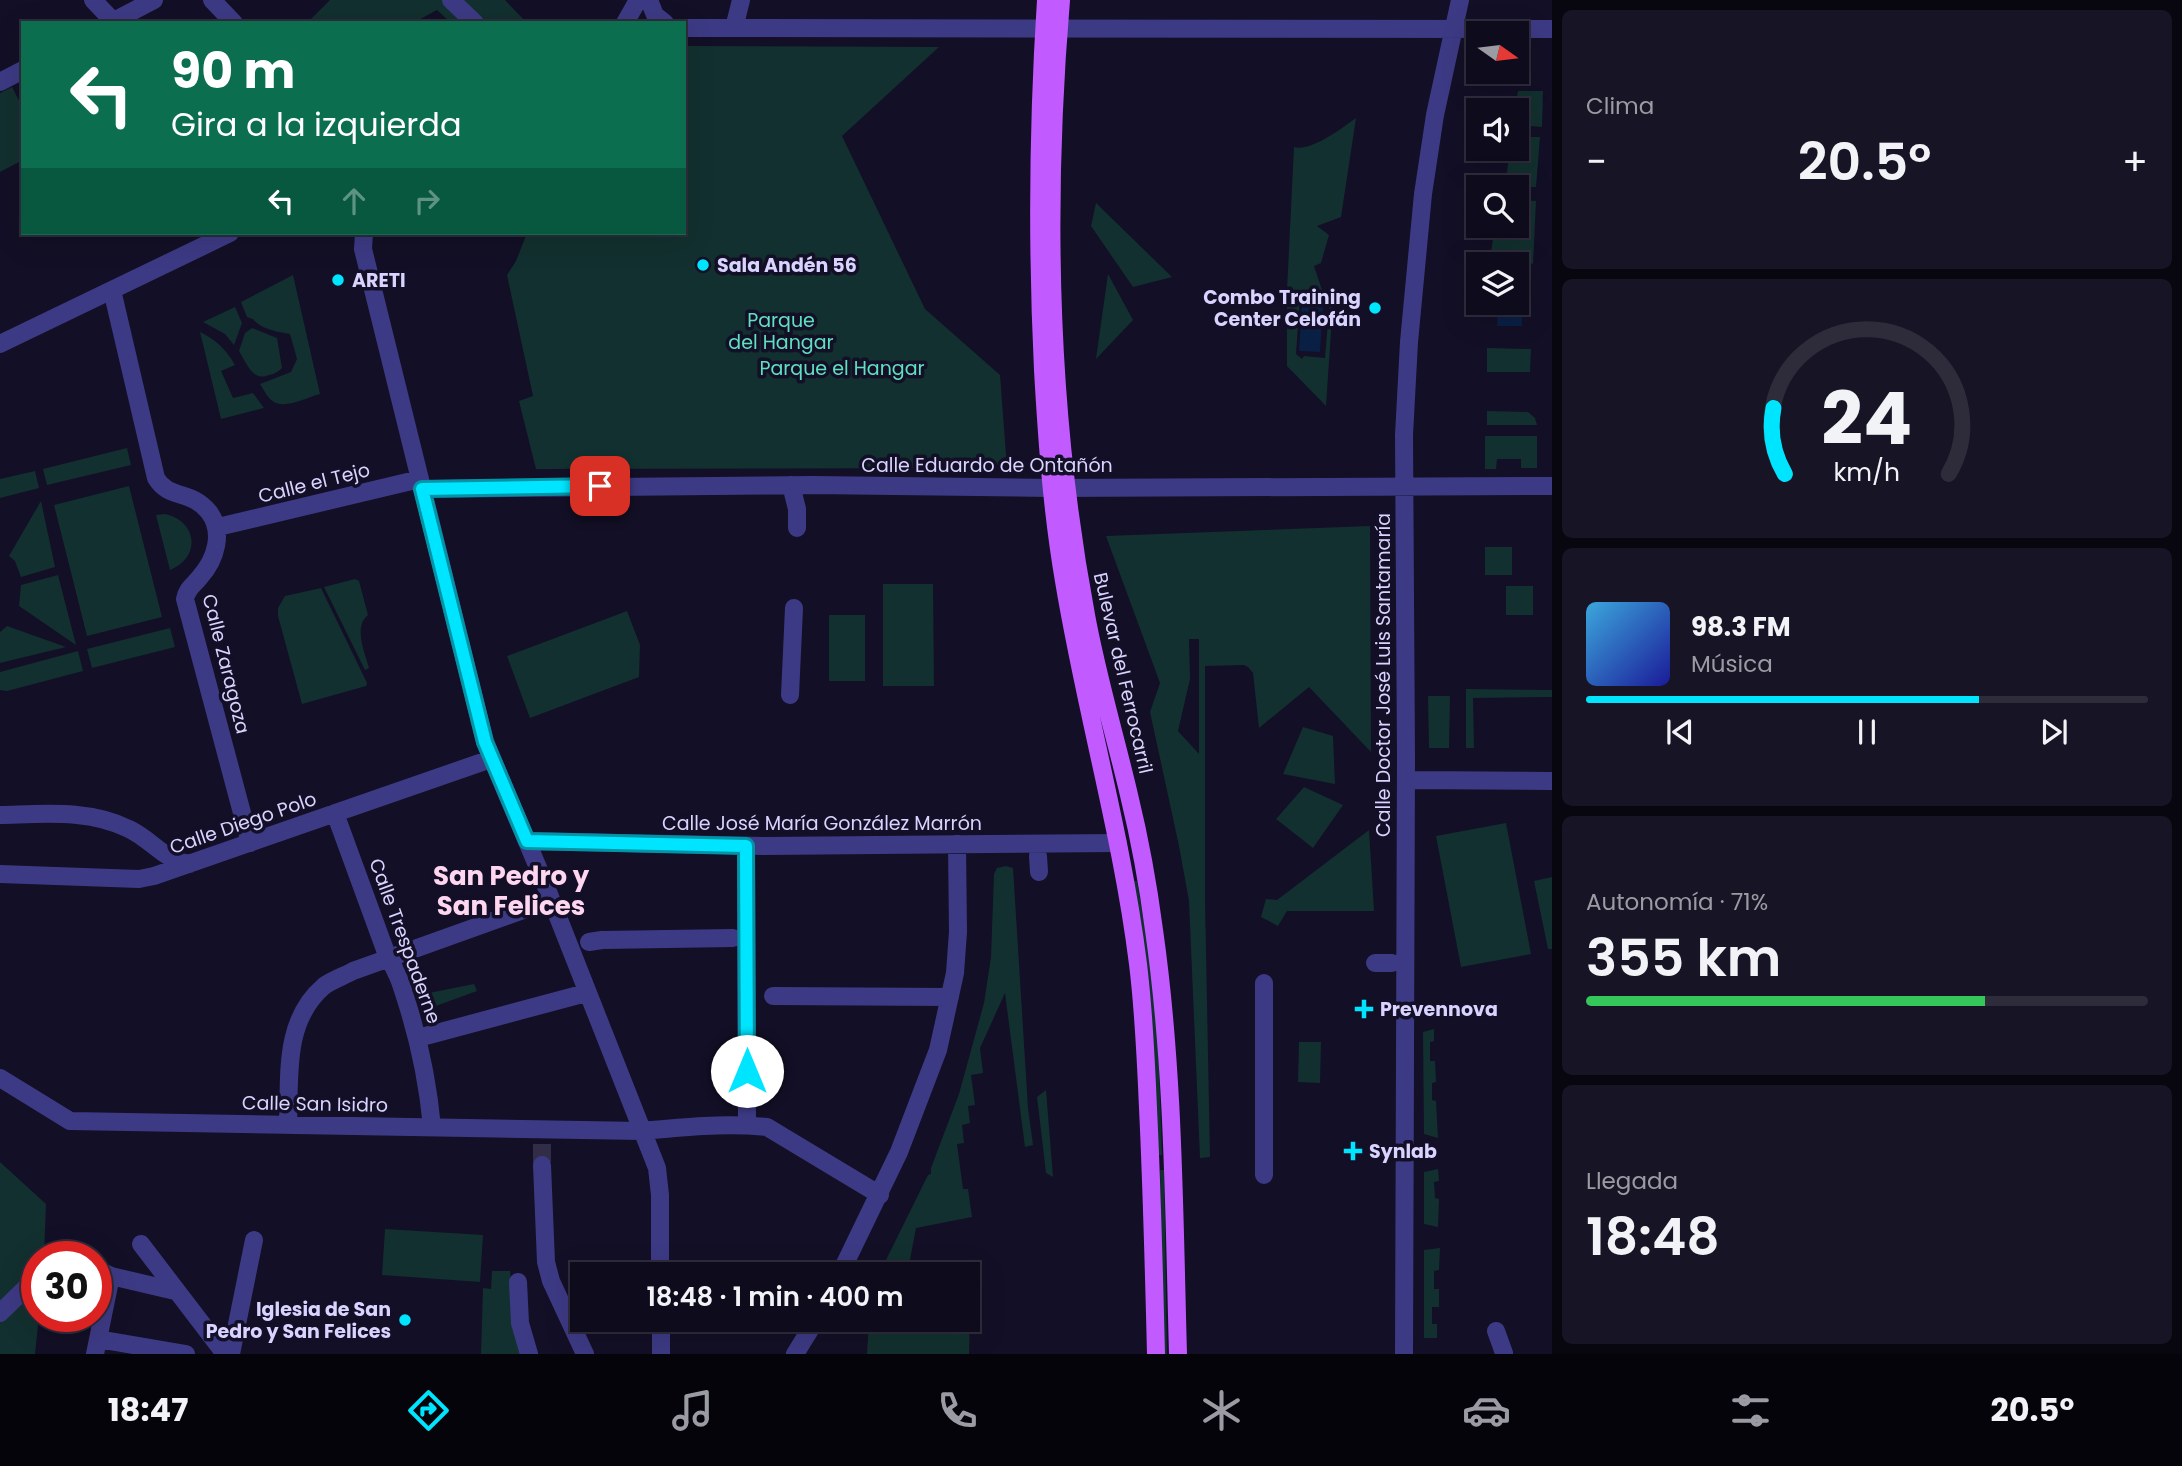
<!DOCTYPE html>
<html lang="es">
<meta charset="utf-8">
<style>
body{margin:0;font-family:Poppins,sans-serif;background:#171425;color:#f1f3f6;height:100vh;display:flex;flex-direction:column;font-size:26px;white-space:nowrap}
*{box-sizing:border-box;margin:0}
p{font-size:23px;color:#9b9ba3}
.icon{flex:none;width:38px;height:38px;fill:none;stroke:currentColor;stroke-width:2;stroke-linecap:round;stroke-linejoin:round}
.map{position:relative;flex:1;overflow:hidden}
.panel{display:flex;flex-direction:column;gap:10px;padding:10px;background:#08060f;width:630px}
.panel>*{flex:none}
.top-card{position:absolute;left:21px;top:21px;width:665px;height:214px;border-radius:0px;box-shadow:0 7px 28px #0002,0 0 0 2px #2e2b3b;background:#0b6e4f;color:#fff;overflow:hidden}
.needle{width:46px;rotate:104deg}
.buttons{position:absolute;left:1466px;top:21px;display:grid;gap:14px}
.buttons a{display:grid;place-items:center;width:63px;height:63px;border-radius:0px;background:#0e0b1c;box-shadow:0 7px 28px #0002,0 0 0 2px #2e2b3b;font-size:35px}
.speed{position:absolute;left:21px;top:1241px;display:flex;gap:14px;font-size:35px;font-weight:700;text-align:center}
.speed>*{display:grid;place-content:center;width:91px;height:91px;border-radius:50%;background:#0e0b1c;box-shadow:0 7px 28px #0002,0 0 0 2px #2e2b3b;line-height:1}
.speed .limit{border:10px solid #d22;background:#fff;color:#111}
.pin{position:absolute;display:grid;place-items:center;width:60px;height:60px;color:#fff;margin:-30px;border-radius:14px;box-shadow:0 4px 10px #0006}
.me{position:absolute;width:77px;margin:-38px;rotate:0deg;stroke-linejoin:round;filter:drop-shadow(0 0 5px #0008)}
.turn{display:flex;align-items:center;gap:24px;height:147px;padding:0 35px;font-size:32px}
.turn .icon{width:91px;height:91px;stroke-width:2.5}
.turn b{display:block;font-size:49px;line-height:60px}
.lanes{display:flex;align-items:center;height:66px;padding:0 35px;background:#0003;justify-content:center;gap:35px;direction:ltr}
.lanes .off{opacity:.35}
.big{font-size:52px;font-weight:600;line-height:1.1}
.panel .widget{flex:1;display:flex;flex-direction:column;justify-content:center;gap:10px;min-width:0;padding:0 24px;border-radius:10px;background:#171425}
.panel .dial{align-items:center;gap:0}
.dial svg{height:182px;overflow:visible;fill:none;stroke:#2e2b3b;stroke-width:7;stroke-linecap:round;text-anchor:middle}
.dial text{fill:#f1f3f6;stroke:none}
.song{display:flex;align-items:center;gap:21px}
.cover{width:84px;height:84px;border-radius:10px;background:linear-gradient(135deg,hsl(200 70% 55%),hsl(240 70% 35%))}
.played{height:7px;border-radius:4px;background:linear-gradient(90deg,#00e5ff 70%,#2e2b3b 70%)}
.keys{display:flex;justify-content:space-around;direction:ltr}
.heat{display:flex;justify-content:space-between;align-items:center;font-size:38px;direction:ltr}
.charge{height:10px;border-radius:5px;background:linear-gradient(90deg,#34c759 71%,#2e2b3b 0)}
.trip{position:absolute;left:570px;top:1262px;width:410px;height:70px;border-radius:0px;background:#0e0b1c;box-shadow:0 7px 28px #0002,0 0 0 2px #2e2b3b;font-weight:600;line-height:70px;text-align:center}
.tab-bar{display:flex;height:112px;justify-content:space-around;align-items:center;background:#06040b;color:#9b9ba3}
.tab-bar .icon{width:49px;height:49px}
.tab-bar .selected{color:#00e5ff}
.tab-bar b{font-size:32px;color:#f1f3f6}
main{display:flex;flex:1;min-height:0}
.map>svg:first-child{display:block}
.green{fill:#12302f;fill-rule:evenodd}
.water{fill:#0a1f44}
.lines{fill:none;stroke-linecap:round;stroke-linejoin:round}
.minor-tunnel{stroke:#312d47;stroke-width:18;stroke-dasharray:18 9;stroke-linecap:butt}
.minor{stroke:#3d3a85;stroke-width:18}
.major{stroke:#c25bff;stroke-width:18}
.route-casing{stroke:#0095a6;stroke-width:18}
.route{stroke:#00e5ff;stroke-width:12}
.poi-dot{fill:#00e5ff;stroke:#130f26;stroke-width:2.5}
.labels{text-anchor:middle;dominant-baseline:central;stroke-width:7;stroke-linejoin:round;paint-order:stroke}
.poi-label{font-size:19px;font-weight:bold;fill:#d9d4ff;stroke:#130f26;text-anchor:start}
.park-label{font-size:19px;fill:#5fe0c0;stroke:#130f26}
.street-label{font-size:19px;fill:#d9d4ff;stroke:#130f26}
.district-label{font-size:26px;font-weight:bold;fill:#ffd6f0;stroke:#130f26}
</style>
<main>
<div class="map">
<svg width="1552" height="1354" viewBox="0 0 1552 1354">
<rect width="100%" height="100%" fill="#130f26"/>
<!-- green -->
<path class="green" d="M 330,0 L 505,0 L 527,23 L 451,23 L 437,10 L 413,23 L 307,23 Z
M 684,46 L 939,47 L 842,136 L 925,309 L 1000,375 L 1007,468 L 536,469 L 519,401 L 533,396 L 507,275 L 516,261 L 527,233 L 684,233 Z
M 12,87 L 23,108 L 23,160 L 0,172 L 0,93 Z
M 1518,91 L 1543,91 L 1542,127 L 1517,125 L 1517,110 L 1515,110 Z
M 1356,118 L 1341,217 L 1317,226 L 1329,235 L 1321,263 L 1314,266 L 1322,290 L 1318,298 L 1300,297 L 1296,354 L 1302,359 L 1304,356 L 1325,358 L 1331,287 L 1334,287 L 1326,406 L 1287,366 L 1287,290 L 1294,147 C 1311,152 1342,128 1356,118 Z
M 1517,137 L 1540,137 L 1536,187 L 1505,187 L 1510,149 L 1517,149 Z
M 1517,200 L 1536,201 L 1533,264 L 1491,252 L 1495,226 L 1517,226 Z
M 1096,203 L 1172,277 L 1133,287 L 1091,226 Z
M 1108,274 L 1133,320 L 1096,359 Z
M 293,275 L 320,394 C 308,397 286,409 274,402 C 268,399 264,390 260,384 L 291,372 L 297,359 L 290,334 C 278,332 260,329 253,319 L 247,317 L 241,302 Z
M 235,307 L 242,323 L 234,345 L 225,334 L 203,322 Z
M 252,328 L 277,338 L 282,368 C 277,373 273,374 266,376 C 252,380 246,362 239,351 L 245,333 Z
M 200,332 C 216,340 226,349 235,365 L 221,371 L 233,398 L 253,393 L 264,408 L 221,419 Z
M 1487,348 L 1531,349 L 1530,372 L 1487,372 Z
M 1487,411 L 1528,412 L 1535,418 L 1537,425 L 1487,425 Z
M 1485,436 L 1537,436 L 1537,468 L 1521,468 L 1521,459 L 1497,459 L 1496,469 L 1485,469 Z
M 127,448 L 131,465 L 47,485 L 43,469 Z
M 35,471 L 39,488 L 0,498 L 0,479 Z
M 129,486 L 162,617 L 87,636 L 54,505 Z
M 41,501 L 55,567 L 21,577 L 15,561 L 9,556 Z
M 165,514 C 198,521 201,558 170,570 L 156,515 Z
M 1370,526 L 1371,752 L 1309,687 L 1259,728 L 1253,673 L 1248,667 L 1244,665 L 1205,666 L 1205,900 L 1210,1157 L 1200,1158 L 1189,901 L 1179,846 L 1150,712 L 1160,683 L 1106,536 ZM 1189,639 L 1199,639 L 1199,754 L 1178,731 L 1190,679 Z
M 1485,547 L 1512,547 L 1512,575 L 1485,575 Z
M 58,575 L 76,645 L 19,606 L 21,585 Z
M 355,579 L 359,581 L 368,615 C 353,627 365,653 369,668 L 365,670 L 324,587 Z
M 883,584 L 933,584 L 934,686 L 883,686 Z
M 1506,586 L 1533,586 L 1533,615 L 1506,615 Z
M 321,588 L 367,683 L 366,686 L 302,704 L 278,616 L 278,608 L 285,596 Z
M 627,611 L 640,645 L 639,677 L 530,718 L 507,656 Z
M 829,615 L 865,615 L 865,681 L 829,681 Z
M 7,626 L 66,647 L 0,663 L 0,632 Z
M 170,628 L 175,647 L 92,668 L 87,649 Z
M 78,651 L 83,671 L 7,691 L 0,690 L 0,672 Z
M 1466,689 L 1552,690 L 1552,697 L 1473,698 L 1474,748 L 1466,748 Z
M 1428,696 L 1450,696 L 1449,748 L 1429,748 Z
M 1303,727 L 1333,736 L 1335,784 L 1283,774 Z
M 1304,787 L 1343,805 L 1313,848 L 1276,819 Z
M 1506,823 L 1531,954 L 1461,967 L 1436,836 Z
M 1369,830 L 1374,911 L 1287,911 L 1278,926 L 1261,917 L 1266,899 L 1277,900 Z
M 1006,866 L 1013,868 L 1028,1108 L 1033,1145 L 1025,1147 L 1005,993 L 980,1048 L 983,1073 L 971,1075 L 975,1105 L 968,1106 L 970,1123 L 962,1125 L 964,1143 L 957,1144 L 963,1189 L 968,1189 L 972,1217 L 916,1228 L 909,1265 L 884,1264 L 928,1175 L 931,1174 L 931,1168 L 959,1094 L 984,1003 L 991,957 L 994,874 L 997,868 Z
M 1552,877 L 1552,949 L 1548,949 L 1534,881 Z
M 1133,881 L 1137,881 L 1153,976 L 1158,1037 L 1162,1155 L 1158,1155 L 1149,978 Z
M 474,984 L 477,991 L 433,1007 L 429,993 Z
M 1434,1029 L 1434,1041 L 1430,1042 L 1430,1061 L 1435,1061 L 1436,1082 L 1432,1083 L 1432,1100 L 1436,1101 L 1438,1138 L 1424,1134 L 1423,1032 Z
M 1299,1042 L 1321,1042 L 1320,1083 L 1298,1082 Z
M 1046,1090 L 1053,1177 L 1046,1173 L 1037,1097 Z
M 0,1162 L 46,1204 L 44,1256 L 37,1256 L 37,1316 L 39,1316 L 35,1354 L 0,1354 Z
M 1438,1169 L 1439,1181 L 1434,1182 L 1435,1198 L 1439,1199 L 1438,1227 L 1424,1224 L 1424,1172 Z
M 1160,1170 L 1164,1170 L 1167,1354 L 1163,1354 Z
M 385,1229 L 483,1235 L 480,1282 L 382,1275 Z
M 1440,1248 L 1439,1270 L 1434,1271 L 1434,1289 L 1439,1289 L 1439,1307 L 1432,1307 L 1432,1324 L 1437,1324 L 1437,1338 L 1424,1338 L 1424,1250 Z
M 492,1271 L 510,1271 L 515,1322 L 522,1354 L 481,1354 L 483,1288 L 491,1289 Z
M 968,1309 L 970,1309 L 969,1354 L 867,1354 L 869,1320 L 968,1320 Z"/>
<!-- water -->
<path class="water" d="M 1517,277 L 1523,277 L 1522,326 L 1497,326 L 1498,303 L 1517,303 Z
M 1302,303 L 1323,305 L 1320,352 L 1299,351 Z"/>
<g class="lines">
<!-- minor-tunnel -->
<path class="minor-tunnel" d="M 542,1144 L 542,1165"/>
<!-- minor -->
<path class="minor" d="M 93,0 L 113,21
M 212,0 L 234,23
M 451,0 L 475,23
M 649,0 L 655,15 L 665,23
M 110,23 L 154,0
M 625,23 L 638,0
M 684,28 L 1552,29
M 734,28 L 741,0
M 0,82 L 23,70
M 364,233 L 363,249 L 485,742 L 547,889 L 657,1168 L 660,1195 L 660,1274
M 112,290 L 156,478 C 169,500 190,489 209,512 C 224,532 216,559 200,577 C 194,585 187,588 185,599 L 250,843
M 0,344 L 230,233
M 791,485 L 797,509 L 797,528
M 422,489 L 813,485 L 1051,488 L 1552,486
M 218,527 L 420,479
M 790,695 L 794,608
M 1406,780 L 1552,781
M 335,813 L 388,958 C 398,972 402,987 407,1003 C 420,1044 428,1084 432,1127
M 0,815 C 44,814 89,809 129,829 C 151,839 166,862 190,864
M 527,841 L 765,846 L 1118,843
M 746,846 L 747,1125
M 1038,856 L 1039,872
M 0,874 L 139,879 L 154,876 L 491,759
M 589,942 L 602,940 L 733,938
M 1375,963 L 1392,963
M 773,996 L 950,997
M 418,1038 L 586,993
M 0,1078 L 70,1121 L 642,1131 C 683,1127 725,1123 767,1127 L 880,1195
M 288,1124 C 290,1076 283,1021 324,986 C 332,980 344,976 353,971 L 551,900
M 542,1165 L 546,1262 L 551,1281 L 585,1354
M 1264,1175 L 1264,983
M 141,1244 L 225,1354
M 96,1269 L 111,1276 L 175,1291
M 840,1274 L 899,1152 L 938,1050 L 955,973 L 958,932 L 957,844
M 518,1282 L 520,1323 L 529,1354
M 0,1313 L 37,1277
M 661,1320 L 661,1354
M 1496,1331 L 1504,1353
M 98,1339 L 186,1354
M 95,1354 L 111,1276
M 231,1354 L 254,1240
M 795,1354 L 816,1320
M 1404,1354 L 1406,758 L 1404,435 L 1409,342 L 1423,194 L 1435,115 L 1460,0"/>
<!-- major -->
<path class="major" d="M 1046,0 C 1038,123 1037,246 1043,370 C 1047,440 1052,511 1064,581 C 1085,709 1122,835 1138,964 C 1144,1012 1146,1060 1148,1108 C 1152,1190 1154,1272 1156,1354
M 1061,0 C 1044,204 1048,413 1086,615 C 1097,676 1115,735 1129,795 C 1140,840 1148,884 1154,930 C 1174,1070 1174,1213 1178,1354"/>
</g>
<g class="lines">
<defs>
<path id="route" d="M 600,486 L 422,489 L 485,742 L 527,841 L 746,846 L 747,1071"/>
</defs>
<!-- route casing -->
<use href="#route" class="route-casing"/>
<!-- route -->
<use href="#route" class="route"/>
</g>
<!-- markers -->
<g class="poi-dot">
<circle cx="703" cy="265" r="7"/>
<circle cx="338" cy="280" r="7"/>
<circle cx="1375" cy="308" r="7"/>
<path d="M1360.5 998.5h7v7h7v7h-7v7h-7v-7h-7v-7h7z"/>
<path d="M1349.5 1140.5h7v7h7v7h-7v7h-7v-7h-7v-7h7z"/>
<circle cx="405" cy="1320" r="7"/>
</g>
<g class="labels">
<!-- poi labels -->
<g class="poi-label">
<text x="717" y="265">Sala Andén 56</text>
<text x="352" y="280">ARETI</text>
<text x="1361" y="297" text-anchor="end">Combo Training<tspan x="1361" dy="22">Center Celofán</tspan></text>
<text x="1380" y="1009">Prevennova</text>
<text x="1369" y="1151">Synlab</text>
<text x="391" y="1309" text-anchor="end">Iglesia de San<tspan x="391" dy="22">Pedro y San Felices</tspan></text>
</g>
<!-- park labels -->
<g class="park-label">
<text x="781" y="320">Parque<tspan x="781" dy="22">del Hangar</tspan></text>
<text x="842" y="368">Parque el Hangar</text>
</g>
<!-- street labels -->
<g class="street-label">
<text x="987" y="465">Calle Eduardo de Ontañón</text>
<text transform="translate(314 483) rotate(-14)">Calle el Tejo</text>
<text transform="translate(226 664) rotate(76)">Calle Zaragoza</text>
<text transform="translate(1123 673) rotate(77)">Bulevar del Ferrocarril</text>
<text transform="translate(1383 675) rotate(-90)">Calle Doctor José Luis Santamaría</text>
<text transform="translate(243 823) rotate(-19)">Calle Diego Polo</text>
<text x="822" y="823">Calle José María González Marrón</text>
<text transform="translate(405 941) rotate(70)">Calle Trespaderne</text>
<text transform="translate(315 1104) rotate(1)">Calle San Isidro</text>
</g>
<!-- district labels -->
<g class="district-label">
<text x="511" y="876">San Pedro y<tspan x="511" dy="30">San Felices</tspan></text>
</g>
</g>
</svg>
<div class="buttons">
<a><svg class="needle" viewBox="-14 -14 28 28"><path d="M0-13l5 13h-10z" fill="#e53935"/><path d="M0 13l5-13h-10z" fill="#9b9ba3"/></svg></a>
<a><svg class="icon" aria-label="sound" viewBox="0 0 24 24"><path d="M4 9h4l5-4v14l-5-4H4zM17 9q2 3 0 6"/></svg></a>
<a><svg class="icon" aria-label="search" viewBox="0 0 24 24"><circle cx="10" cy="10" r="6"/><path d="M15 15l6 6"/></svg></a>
<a><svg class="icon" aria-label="layers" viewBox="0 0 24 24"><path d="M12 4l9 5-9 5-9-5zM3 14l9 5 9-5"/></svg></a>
</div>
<div class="speed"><div class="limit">30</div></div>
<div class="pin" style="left:600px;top:486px;background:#d93025"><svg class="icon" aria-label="arrive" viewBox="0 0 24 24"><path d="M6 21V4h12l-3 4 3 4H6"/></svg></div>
<svg class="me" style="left:747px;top:1071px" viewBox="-20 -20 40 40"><circle r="19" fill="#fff"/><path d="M0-13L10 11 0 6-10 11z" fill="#00e5ff"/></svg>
<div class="trip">18:48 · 1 min · 400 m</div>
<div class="top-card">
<div class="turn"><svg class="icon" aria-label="left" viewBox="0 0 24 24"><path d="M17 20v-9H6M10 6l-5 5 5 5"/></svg><div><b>90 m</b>Gira a la izquierda</div></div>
<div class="lanes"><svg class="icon" aria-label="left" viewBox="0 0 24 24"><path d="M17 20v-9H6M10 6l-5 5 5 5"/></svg><svg class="icon off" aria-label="ahead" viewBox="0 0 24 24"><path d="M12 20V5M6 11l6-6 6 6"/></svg><svg class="icon off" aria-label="right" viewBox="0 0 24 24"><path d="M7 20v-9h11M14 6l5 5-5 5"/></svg></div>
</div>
</div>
<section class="panel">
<div class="widget"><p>Clima</p>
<div class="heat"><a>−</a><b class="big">20.5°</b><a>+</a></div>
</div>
<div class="widget dial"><svg viewBox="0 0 100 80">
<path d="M14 69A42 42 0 1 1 86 69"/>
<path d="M14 69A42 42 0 0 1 9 40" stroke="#00e5ff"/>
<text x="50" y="56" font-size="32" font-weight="700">24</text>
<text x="50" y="72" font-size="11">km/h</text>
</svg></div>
<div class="widget">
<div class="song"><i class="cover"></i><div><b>98.3 FM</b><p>Música</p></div></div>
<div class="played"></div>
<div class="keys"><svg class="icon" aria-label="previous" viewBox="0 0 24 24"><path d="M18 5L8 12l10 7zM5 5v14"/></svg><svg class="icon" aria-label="pause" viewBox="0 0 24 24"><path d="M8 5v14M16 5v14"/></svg><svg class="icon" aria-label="next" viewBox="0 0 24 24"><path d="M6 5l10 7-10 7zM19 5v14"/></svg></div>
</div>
<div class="widget"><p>Autonomía · 71%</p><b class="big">355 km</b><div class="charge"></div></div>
<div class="widget"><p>Llegada</p><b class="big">18:48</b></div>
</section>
</main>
<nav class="tab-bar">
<b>18:47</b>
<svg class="icon selected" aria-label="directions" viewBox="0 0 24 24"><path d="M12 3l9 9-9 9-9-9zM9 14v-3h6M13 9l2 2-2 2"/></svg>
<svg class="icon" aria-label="music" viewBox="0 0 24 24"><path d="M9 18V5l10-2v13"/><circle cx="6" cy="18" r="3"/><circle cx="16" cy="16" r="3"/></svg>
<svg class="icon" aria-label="phone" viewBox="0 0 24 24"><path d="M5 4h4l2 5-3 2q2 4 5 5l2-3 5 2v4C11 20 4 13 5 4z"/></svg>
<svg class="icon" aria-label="climate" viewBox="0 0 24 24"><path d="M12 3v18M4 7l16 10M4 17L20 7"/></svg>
<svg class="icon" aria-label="car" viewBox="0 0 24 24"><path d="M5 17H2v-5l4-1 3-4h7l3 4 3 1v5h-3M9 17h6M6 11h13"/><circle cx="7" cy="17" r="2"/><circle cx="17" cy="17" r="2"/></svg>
<svg class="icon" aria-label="filters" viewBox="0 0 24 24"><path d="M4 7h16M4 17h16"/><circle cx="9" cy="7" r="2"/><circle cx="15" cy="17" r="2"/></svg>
<b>20.5°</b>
</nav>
